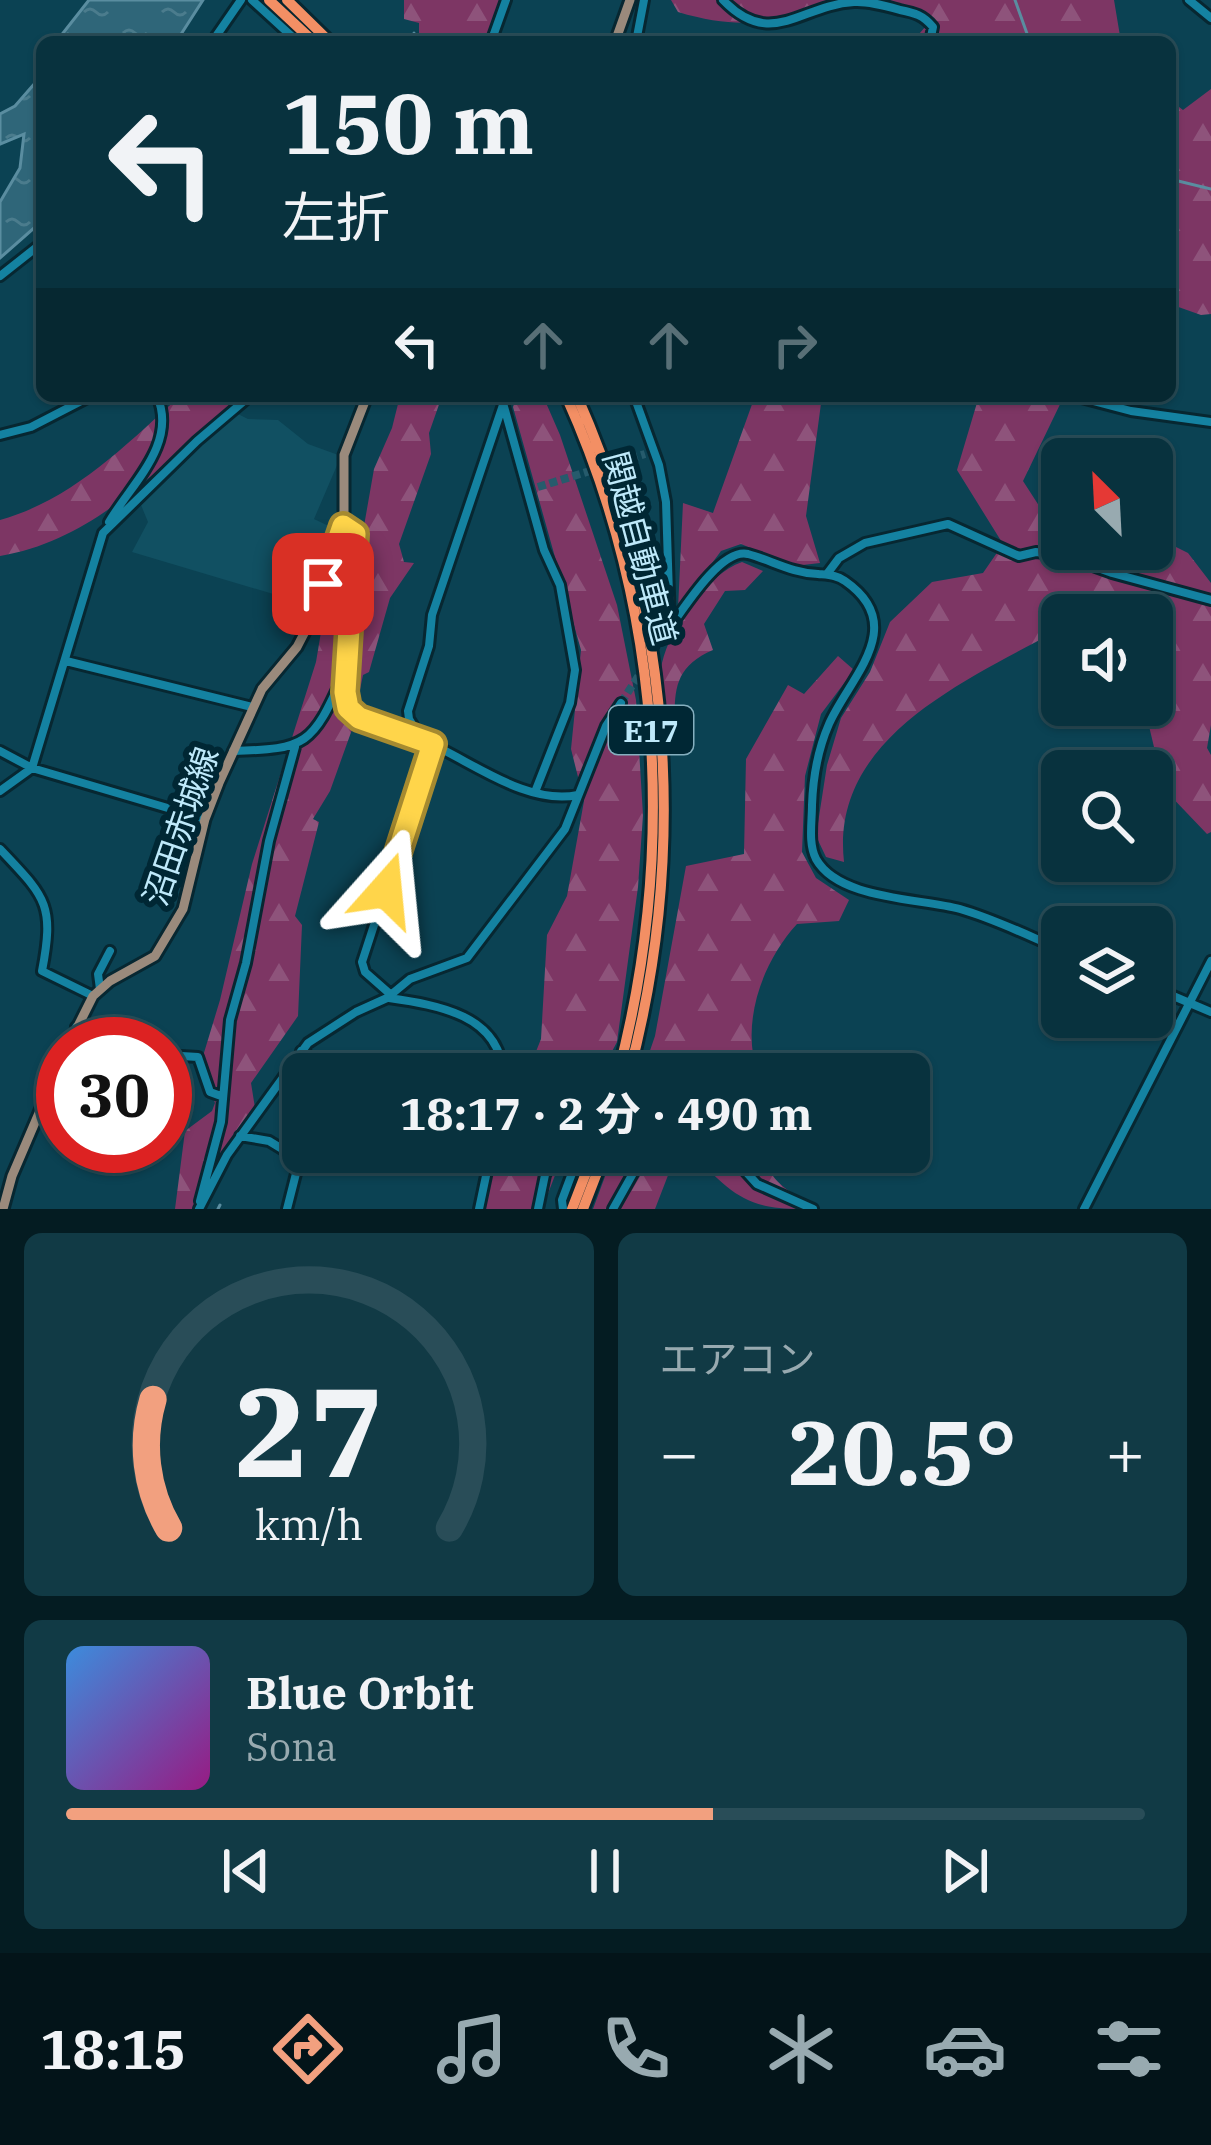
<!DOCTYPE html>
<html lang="ja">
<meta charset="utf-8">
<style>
body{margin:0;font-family:"IBM Plex Serif","Noto Sans JP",serif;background:#113a45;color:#f1f3f6;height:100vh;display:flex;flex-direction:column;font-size:45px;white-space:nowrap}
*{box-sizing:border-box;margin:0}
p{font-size:39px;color:#98aab0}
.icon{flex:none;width:66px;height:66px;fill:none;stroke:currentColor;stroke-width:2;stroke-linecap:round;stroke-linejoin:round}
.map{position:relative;height:1209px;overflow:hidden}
.sheet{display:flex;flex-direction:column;gap:24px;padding:24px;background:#041c22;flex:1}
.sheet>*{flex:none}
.hud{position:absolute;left:36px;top:36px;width:1140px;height:366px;border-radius:18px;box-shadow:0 3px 9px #0004,0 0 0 3px #294d58;background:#08323e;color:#f1f3f6;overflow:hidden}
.needle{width:78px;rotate:336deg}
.buttons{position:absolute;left:1041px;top:438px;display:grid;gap:24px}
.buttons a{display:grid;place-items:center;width:132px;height:132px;border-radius:18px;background:#08323e;box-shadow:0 3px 9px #0004,0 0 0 3px #294d58;font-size:60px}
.speed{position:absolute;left:36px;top:1017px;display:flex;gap:24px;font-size:60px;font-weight:700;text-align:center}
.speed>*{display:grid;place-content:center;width:156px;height:156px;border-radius:50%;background:#08323e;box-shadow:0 3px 9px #0004,0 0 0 3px #294d58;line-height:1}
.speed .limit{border:18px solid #d22;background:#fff;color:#111}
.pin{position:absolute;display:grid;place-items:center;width:102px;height:102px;color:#fff;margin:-51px;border-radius:24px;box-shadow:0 6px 18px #0006}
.me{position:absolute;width:132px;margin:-66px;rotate:18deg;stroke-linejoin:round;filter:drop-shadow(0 0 9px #0008)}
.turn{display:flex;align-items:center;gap:42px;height:252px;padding:0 48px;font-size:54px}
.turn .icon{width:156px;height:156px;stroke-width:2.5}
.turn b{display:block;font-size:84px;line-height:102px}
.lanes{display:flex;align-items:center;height:114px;padding:0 48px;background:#0003;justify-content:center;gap:60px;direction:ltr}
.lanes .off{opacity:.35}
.big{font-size:90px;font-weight:700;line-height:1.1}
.sheet .card{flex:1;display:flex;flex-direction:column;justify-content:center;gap:18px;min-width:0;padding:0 42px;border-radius:18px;background:#113a45}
.sheet .dial{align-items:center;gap:0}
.dial svg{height:312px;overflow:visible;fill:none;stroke:#294d58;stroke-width:7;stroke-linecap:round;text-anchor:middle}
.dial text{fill:#f1f3f6;stroke:none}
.song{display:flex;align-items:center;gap:36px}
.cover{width:144px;height:144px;border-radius:18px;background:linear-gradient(135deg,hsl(210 70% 55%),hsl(310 70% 35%))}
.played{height:12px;border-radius:6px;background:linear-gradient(90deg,#f2a07f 60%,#294d58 60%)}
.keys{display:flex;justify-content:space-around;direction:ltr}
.heat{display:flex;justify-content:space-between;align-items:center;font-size:66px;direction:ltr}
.sheet .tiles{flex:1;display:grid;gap:24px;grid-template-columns:1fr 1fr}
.card:last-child{grid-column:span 2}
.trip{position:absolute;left:282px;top:1053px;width:648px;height:120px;border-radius:18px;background:#08323e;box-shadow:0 3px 9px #0004,0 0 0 3px #294d58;font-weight:700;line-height:120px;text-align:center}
.dock{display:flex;height:192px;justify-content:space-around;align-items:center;background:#031419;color:#98aab0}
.dock .icon{width:84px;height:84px}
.dock .selected{color:#f2a07f}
.dock b{font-size:54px;color:#f1f3f6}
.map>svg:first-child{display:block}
.built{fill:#115062}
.forest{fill:url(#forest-firs)}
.water{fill:url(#water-ripples);stroke:#5a8da0;stroke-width:3}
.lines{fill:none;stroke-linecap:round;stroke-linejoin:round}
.stream{stroke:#5a8da0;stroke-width:3}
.minor-tunnel{stroke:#265b6c;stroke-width:8;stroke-dasharray:8 4;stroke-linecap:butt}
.minor-casing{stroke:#072731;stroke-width:14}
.major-casing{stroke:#072731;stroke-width:15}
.highway-casing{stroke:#072731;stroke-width:16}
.minor{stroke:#1482a1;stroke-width:8}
.major{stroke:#9a8a7c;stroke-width:9}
.highway{stroke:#f38f64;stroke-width:10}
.route-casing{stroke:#a68a30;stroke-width:30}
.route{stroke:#ffd54a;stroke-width:21}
.labels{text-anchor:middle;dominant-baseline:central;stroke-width:12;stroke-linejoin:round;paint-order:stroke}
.shield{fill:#002734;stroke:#85afbf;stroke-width:3}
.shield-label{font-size:30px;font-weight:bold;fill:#bee9fa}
.street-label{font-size:33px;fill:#bee9fa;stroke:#002734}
</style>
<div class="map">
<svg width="1211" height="1209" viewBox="0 0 1211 1209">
<defs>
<pattern id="forest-firs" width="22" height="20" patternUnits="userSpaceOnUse" patternTransform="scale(3)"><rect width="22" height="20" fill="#7d3664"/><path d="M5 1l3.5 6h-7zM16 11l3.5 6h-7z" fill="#8e537b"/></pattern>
<pattern id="water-ripples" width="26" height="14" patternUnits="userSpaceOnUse" patternTransform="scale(3)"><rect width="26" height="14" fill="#2f6679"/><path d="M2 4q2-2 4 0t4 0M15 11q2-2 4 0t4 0" fill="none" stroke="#4b7c8d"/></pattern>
</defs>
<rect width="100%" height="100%" fill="#0b4253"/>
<!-- built -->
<path class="built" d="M 236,413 L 248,419 L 278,420 L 308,444 L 341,456 L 314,519 L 337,530 L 310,605 L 132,552 L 148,522 L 141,505 L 179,462 Z"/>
<!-- forest -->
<path class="forest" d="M 404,0 L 502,0 L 494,15 L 489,42 L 419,42 L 419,23 L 404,19 Z
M 671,0 L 849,0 C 782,20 748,33 678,12 Z
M 865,0 L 1114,0 L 1121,42 L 912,42 L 933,18 L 914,8 Z
M 1211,89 L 1211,314 L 1201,315 L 1170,304 L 1170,100 L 1183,110 Z
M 180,396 L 242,396 C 167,458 101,539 0,556 L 0,520 C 72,500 126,445 180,396 Z
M 400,396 L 442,396 L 429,433 L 431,454 L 399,544 L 404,562 L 414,563 L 390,598 L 369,672 L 363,675 L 357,704 L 353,705 L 354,724 L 330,791 L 313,819 L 319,822 L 295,916 L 302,925 L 298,1016 L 251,1083 L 255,1108 L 224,1150 L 201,1201 L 202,1209 L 175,1209 L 185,1131 L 212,1111 L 215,1103 L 200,1066 L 220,1000 L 252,864 L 316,662 L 321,632 L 343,612 L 338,569 L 364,526 L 374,469 L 392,428 Z
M 517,396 L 543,396 L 560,435 L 617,605 L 636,700 L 643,815 L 638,887 L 617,1042 L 600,1074 L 527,1074 L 541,1039 L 547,935 L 567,896 L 584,801 L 571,749 L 581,650 L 513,407 Z
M 755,396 L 822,396 L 806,516 L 820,563 L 794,566 L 741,544 L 721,551 L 678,609 L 683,503 L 713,513 Z
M 979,396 L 1064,396 L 1023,481 L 1056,532 L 1062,531 L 1062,549 L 1152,549 L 1152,535 L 1188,553 L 1211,583 L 1211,725 L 1207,748 L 1211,755 L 1211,832 L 1207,834 L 1164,789 L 1144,705 L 1152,705 L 1152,670 L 1157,656 L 1152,651 L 1152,615 L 1062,615 L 1062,633 L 1054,632 C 964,682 830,738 844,862 L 826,857 L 816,836 L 827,765 L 841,718 L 870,672 L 890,622 L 932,582 L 983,573 L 1003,544 L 957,470 Z
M 742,562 L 763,571 L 745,590 L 725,591 L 704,624 L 713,650 C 669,669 675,697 675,739 L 670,737 C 667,716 657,683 662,663 C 671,626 706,575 742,562 Z
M 838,656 L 854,670 L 821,714 L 805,776 L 802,852 L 816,878 L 849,900 L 839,921 L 797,924 C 762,962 740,1024 758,1074 L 642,1074 L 655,1036 L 686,866 L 744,854 L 746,759 L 788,685 L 804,694 Z
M 498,1152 L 564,1152 L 542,1209 L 482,1209 Z
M 614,1152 L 677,1152 L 655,1209 L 593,1209 Z
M 689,1152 L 767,1152 C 766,1178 783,1187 803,1200 L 772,1189 L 768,1196 L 801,1209 C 741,1209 731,1190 689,1152 Z"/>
<!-- water -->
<path class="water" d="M 89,0 L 203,0 L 176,42 L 56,42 Z
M 42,75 L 42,221 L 0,258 L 0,202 L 20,168 L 24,134 L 0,144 L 0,114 L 15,106 Z"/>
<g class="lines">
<!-- stream -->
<path class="stream" d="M 1015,0 L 1030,42
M 414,33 L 414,42
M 1170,179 L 1211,189
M 218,1209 L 220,1205"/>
<!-- minor-tunnel -->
<path class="minor-tunnel" d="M 538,487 L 645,454
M 621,703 L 641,672"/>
<defs>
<path id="minor" d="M 252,0 L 298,42
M 723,0 C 771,50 801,5 854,2 C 869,1 886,6 900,10 C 915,13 923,15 933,27 L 930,42
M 1189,0 L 1211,18
M 212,42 L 241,0
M 491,42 L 506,0
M 636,42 L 644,0
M 0,276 L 42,243
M 634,396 L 659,465 L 666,502 L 670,626
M 1074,396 L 1131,411 L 1211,422
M 503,403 L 544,550 L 560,585 L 575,670 L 570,703 L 535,792
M 0,435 L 31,427 L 91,396
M 109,522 C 131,484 178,444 157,396
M 343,526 L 355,534 L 345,692 L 350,712 C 371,725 397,730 420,739 C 468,758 524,806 578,795
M 827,574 L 839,558 L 865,543 L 948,524 L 1019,556 L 1036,552 L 1062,555 L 1112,573 L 1211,600
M 661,640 C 678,618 719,547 748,554 C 773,561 792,573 818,574 C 828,575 837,575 845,581 C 910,626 849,678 829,724 C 818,749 813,778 812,805 C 812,822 808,844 816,859 C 839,900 920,898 960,909 C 995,919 1029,936 1062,950
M 66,661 L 252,707
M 422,740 L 409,719 L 408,711 L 429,646 L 432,615 L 506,396
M 0,751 L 32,768 L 205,819
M 233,751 C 307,749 312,745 343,676
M 0,791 L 32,768 L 103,533 L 197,441 L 250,396
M 0,849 C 45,897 55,903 42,971 L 93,996
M 1152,987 L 1211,1012
M 100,989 L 98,974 L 110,951
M 390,994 L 365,972 L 362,962 L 433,744
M 389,998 C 438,1005 500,1015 503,1074
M 76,1027 L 116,1044
M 301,1051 L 339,1074
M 165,1055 L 198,1057 L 210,1092 L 221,1096
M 240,1136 L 269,1141 L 297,1158
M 728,1152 L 757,1184 L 813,1209
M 200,1201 L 221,1122 L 230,1020 L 246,963 L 269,841 L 295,747
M 199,1209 L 227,1155 L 308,1043 L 356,1012 L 387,998 L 410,979 L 467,958 L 565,829 L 606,726 L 621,703
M 287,1209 L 303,1146
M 479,1209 L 491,1152
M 538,1209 L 545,1175 L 557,1152
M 563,1209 L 562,1200 L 580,1152
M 613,1209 L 645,1152
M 1084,1209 L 1211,961"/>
<path id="major" d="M 615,42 L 630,0
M 69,1044 L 93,996 L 110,981 L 155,956 L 183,909 L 205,819 L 219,783 L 262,689 L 297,647 L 310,622 L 333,559 L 344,520 L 344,455 L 367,396
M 3,1209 L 12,1176 L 63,1057"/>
<path id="highway" d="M 269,0 L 314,42
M 287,0 L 330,42
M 566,396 C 662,609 677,849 618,1074
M 577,396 C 671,608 689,850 629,1074
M 572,1209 L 594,1152
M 583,1209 L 605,1152"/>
</defs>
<!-- minor casing -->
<use href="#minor" class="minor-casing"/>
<!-- major casing -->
<use href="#major" class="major-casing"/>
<!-- highway casing -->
<use href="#highway" class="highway-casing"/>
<!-- minor -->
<use href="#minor" class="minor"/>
<!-- major -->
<use href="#major" class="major"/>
<!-- highway -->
<use href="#highway" class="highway"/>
</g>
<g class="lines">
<defs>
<path id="route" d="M 323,584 L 343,526 L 355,534 L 345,692 L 348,708 L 359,718 L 433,744 L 386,890"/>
</defs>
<!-- route casing -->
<use href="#route" class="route-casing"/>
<!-- route -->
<use href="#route" class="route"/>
</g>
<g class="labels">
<!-- shield labels -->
<rect class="shield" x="609" y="706" width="84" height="48" rx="9"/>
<g class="shield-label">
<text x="651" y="730">E17</text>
</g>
<!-- street labels -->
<g class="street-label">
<text transform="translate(641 548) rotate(75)">関越自動車道</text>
<text transform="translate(180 826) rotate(-71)">沼田赤城線</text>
</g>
</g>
</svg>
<div class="buttons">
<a><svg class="needle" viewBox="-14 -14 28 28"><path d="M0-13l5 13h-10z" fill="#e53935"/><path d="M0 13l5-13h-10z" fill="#98aab0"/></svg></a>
<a><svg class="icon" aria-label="sound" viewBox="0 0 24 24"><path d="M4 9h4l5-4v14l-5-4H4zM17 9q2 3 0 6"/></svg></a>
<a><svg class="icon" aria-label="search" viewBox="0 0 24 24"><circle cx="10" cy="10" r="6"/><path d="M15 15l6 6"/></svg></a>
<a><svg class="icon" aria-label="layers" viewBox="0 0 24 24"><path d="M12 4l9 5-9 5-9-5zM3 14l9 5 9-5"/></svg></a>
</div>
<div class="speed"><div class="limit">30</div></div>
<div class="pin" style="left:323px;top:584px;background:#d93025"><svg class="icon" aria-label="arrive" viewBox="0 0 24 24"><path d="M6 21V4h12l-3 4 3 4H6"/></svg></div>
<svg class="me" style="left:386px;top:890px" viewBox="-20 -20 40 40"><path d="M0-17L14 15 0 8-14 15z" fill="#ffd54a" stroke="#fff" stroke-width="4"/></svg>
<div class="trip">18:17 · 2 分 · 490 m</div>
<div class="hud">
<div class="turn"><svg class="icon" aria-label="left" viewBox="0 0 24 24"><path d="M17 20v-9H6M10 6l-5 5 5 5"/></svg><div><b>150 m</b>左折</div></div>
<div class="lanes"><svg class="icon" aria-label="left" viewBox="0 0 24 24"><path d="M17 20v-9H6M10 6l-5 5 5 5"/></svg><svg class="icon off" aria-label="ahead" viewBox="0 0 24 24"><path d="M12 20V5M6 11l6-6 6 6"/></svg><svg class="icon off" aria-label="ahead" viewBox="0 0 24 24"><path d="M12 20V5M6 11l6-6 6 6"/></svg><svg class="icon off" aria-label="right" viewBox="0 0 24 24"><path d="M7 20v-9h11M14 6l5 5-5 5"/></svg></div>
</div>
</div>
<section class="sheet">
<div class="tiles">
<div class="card dial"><svg viewBox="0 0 100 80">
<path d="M14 69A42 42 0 1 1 86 69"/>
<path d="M14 69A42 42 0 0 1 10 36" stroke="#f2a07f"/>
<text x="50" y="56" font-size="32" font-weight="700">27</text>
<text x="50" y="72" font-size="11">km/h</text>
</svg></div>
<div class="card"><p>エアコン</p>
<div class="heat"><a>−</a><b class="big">20.5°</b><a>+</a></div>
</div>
<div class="card">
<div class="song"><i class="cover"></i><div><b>Blue Orbit</b><p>Sona</p></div></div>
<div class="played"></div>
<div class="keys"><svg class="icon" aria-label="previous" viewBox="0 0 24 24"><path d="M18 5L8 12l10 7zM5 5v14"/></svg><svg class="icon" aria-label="pause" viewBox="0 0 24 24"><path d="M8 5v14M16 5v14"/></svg><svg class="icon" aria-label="next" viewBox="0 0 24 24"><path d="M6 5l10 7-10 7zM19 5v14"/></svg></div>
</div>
</div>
</section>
<nav class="dock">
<b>18:15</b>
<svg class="icon selected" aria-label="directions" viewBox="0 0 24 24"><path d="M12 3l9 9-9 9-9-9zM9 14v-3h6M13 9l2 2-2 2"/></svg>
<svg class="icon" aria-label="music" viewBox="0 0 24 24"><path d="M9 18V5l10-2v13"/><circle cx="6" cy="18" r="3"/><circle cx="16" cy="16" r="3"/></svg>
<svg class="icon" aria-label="phone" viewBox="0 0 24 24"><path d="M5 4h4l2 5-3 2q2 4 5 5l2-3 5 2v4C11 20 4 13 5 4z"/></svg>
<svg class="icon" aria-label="climate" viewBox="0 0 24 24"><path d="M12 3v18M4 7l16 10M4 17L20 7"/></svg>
<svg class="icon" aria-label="car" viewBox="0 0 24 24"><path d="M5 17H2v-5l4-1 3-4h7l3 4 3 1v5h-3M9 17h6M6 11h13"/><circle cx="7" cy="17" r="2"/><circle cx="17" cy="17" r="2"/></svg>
<svg class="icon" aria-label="filters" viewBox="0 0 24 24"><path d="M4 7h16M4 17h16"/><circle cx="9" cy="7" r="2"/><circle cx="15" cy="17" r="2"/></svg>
</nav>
